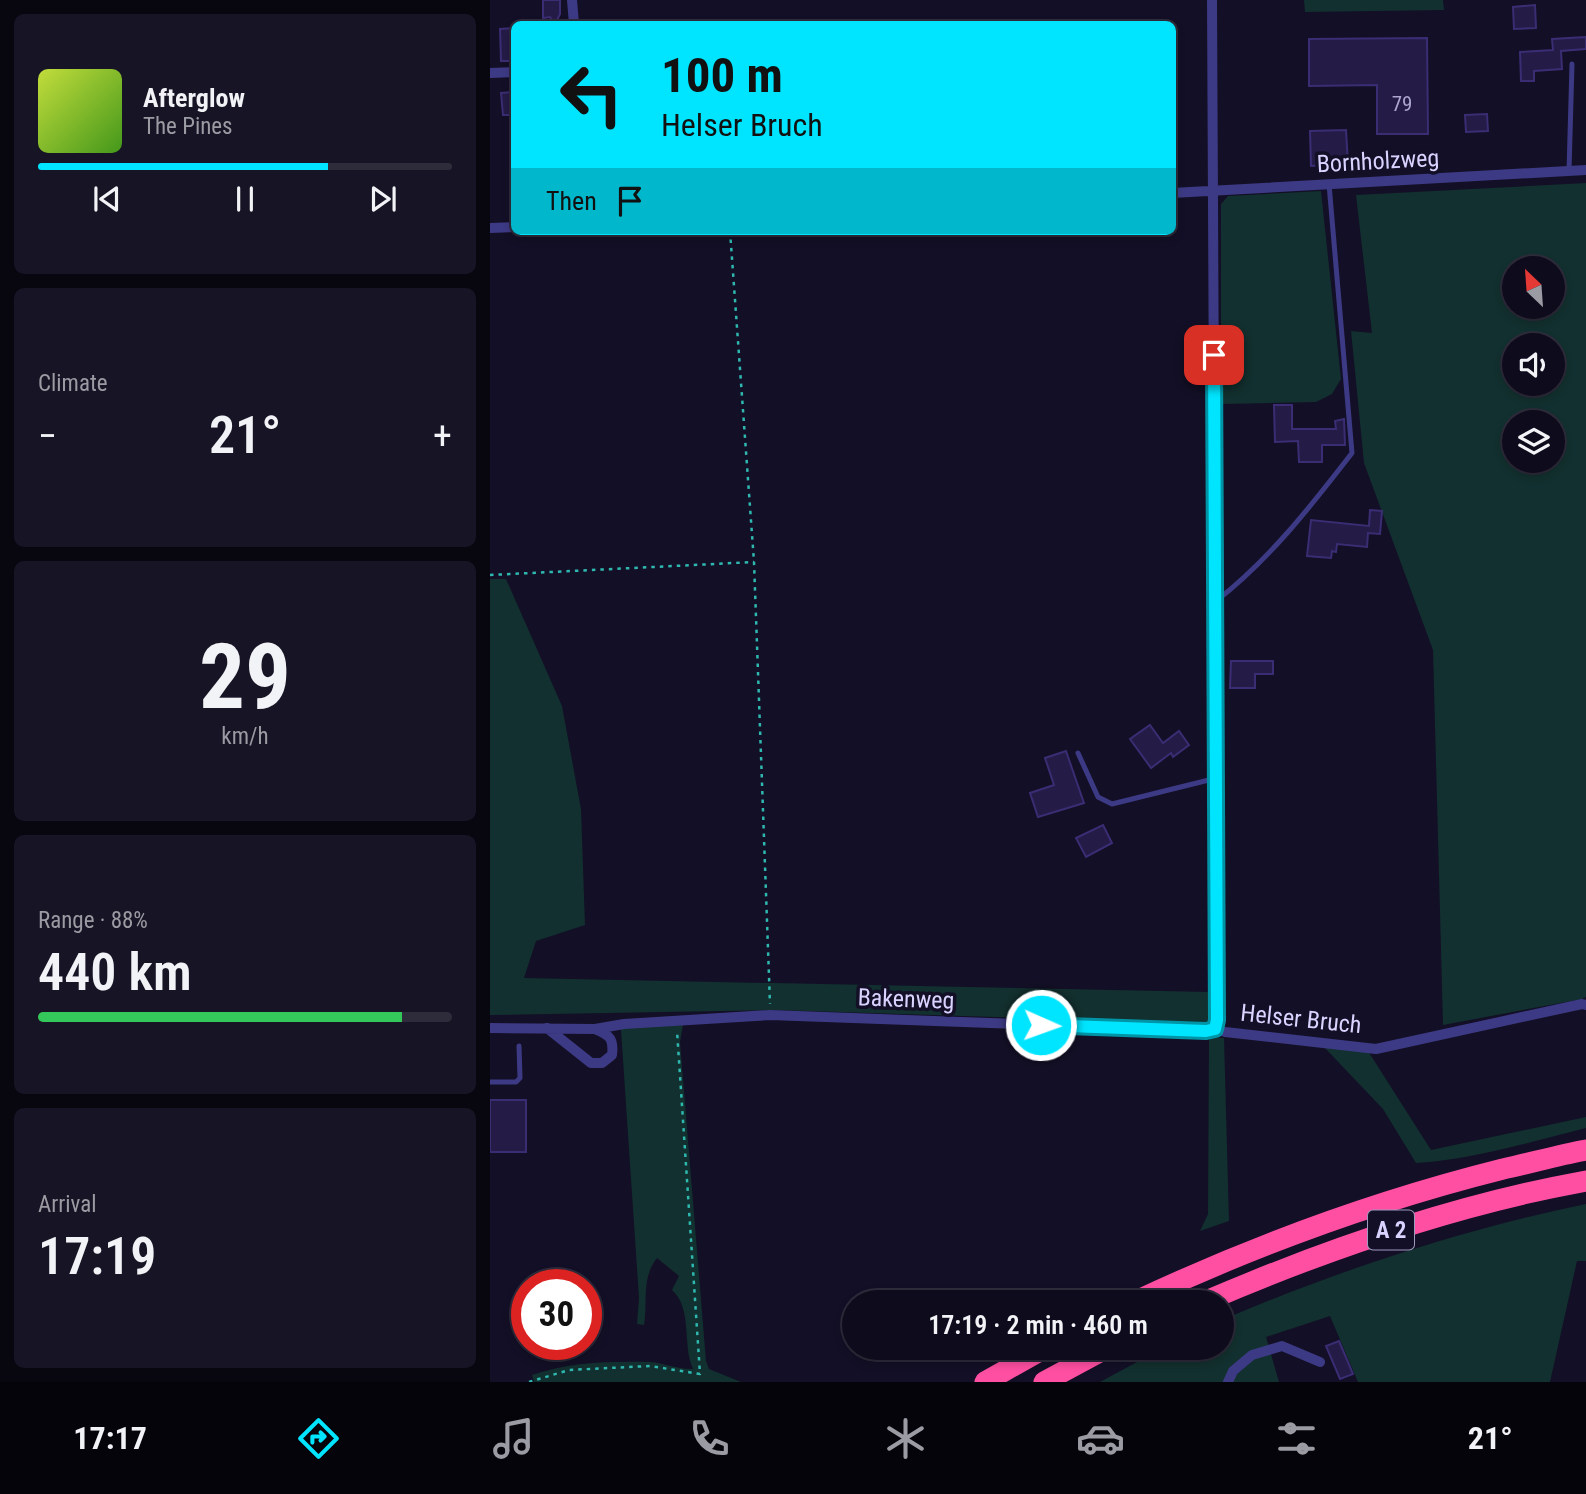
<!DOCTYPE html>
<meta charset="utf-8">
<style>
body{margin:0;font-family:"Roboto Condensed",sans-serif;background:#171425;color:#f1f3f6;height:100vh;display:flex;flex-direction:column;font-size:26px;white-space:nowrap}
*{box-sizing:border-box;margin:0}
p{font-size:23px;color:#9b9ba3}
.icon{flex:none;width:38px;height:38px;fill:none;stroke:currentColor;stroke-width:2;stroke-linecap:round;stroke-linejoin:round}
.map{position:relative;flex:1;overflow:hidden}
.side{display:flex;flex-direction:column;gap:14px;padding:14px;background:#08060f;width:490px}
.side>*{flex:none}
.guide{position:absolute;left:21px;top:21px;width:665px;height:214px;border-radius:10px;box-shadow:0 4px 10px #0003,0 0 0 2px #2e2b3b;background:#00e5ff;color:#111;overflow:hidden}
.needle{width:46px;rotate:335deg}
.fabs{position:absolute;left:1012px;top:256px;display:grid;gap:14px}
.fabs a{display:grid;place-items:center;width:63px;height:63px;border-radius:50%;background:#0e0b1c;box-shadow:0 4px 10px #0003,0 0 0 2px #2e2b3b;font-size:35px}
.speed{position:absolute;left:21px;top:1269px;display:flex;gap:14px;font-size:35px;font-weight:700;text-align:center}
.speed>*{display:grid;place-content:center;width:91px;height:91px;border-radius:50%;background:#0e0b1c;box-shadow:0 4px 10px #0003,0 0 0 2px #2e2b3b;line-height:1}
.speed .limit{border:10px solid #d22;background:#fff;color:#111}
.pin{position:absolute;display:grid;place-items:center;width:60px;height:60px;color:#fff;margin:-30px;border-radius:14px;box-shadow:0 4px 10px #0006}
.me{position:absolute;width:77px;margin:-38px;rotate:92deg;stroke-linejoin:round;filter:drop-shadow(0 0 5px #0008)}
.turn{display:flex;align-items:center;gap:24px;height:147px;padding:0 35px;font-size:32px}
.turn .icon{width:91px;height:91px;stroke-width:2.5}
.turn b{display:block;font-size:49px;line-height:60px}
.then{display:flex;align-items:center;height:66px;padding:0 35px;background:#0003;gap:14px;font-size:26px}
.big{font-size:52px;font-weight:600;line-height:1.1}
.side .widget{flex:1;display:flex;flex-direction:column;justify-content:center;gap:10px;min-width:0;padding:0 24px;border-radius:10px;background:#171425}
.side .dial{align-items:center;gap:0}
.dial b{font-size:91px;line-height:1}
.song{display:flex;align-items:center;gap:21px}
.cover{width:84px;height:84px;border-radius:10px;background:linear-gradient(135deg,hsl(70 70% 55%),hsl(100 70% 35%))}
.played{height:7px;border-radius:4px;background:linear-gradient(90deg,#00e5ff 70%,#2e2b3b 70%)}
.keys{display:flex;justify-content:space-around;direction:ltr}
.heat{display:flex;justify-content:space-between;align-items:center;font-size:38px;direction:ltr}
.charge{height:10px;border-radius:5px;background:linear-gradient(90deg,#34c759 88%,#2e2b3b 0)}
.trip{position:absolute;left:352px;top:1290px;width:392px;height:70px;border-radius:35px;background:#0e0b1c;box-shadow:0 4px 10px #0003,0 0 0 2px #2e2b3b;font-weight:600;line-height:70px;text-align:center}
.tab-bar{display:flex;height:112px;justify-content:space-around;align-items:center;background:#06040b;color:#9b9ba3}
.tab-bar .icon{width:49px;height:49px}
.tab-bar .selected{color:#00e5ff}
.tab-bar b{font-size:32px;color:#f1f3f6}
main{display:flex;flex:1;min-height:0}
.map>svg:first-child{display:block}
.green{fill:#12302f;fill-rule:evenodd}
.building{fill:#241b47;stroke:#3b2d73;stroke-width:2}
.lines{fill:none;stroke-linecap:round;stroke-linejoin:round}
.path{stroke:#2fb8b0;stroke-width:2.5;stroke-dasharray:3.5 5;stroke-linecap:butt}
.lane{stroke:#3d3a85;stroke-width:5}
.street{stroke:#3d3a85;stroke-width:10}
.highway{stroke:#ff4fa3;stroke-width:21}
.route-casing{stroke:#0095a6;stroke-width:18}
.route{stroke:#00e5ff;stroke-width:12}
.labels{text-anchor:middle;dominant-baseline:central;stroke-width:7;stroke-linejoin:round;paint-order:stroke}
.number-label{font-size:21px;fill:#aca6d1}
.shield{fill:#130f26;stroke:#9e99be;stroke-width:2}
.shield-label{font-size:23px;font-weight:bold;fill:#d9d4ff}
.street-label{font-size:24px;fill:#d9d4ff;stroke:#130f26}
</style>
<main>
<section class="side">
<div class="widget">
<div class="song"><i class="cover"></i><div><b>Afterglow</b><p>The Pines</p></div></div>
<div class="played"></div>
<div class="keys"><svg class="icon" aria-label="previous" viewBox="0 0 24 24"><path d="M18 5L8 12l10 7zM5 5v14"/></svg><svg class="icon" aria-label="pause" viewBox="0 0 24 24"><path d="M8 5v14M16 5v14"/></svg><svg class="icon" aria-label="next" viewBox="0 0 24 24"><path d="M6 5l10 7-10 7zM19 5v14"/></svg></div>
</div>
<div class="widget"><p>Climate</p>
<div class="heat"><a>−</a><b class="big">21°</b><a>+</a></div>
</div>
<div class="widget dial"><b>29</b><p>km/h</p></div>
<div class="widget"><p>Range · 88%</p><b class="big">440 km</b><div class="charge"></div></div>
<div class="widget"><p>Arrival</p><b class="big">17:19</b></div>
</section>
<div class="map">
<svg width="1096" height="1382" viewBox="0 0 1096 1382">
<rect width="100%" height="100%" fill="#130f26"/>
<!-- green -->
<path class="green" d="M 814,0 L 953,0 L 954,10 L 815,12 Z
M 1096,183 L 1096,997 L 1092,999 L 953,1025 L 943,650 L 874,463 L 861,331 L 882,333 L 866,195 ZM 1024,268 L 1062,268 L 1062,306 L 1024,306 ZM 1024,345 L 1062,345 L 1062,383 L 1024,383 ZM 1024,422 L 1062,422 L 1062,460 L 1024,460 Z
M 831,191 L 851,379 L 842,394 L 826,402 L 731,404 L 731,204 L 738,196 Z
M 0,579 L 16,579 L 72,706 L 91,809 L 95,925 L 46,941 L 34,978 L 720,992 L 721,1024 L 286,1010 L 0,1015 Z
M 193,1025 L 190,1042 L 216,1361 L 219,1369 L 251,1382 L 44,1382 L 42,1375 C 78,1362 122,1361 160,1362 C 175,1363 189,1370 203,1369 C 192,1345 203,1309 182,1290 L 189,1276 L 167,1258 C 151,1278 158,1301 154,1325 L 147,1324 L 149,1298 L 131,1030 L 133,1027 Z
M 719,1037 L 734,1038 L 739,1221 L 710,1231 L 718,1214 Z
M 834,1047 L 878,1051 L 941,1150 L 1096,1117 L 1096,1128 C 1040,1142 984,1159 926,1163 L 893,1109 Z
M 1096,1204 L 1096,1261 L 1087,1261 L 1060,1382 L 868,1382 L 840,1316 L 776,1337 L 789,1382 L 610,1382 L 673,1348 L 732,1348 L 732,1320 C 849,1270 971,1230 1096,1204 Z"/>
<!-- building -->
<path class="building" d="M 53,0 L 70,0 L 70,14 L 65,24 L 60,17 L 53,18 Z
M 1045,5 L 1046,28 L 1024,29 L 1023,7 Z
M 24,28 L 24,61 L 11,61 L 10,29 Z
M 1096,37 L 1096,49 L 1071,51 L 1072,69 L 1044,71 L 1044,81 L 1031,81 L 1030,52 L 1063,50 L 1062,39 Z
M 937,38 L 938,134 L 887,134 L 887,85 L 819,86 L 819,39 Z
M 24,92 L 24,115 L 13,115 L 11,93 Z
M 997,114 L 998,131 L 976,132 L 975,115 Z
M 856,130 L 858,164 L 821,166 L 820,131 Z
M 784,405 L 802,405 L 802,429 L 846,429 L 845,421 L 854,419 L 855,445 L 832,445 L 832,462 L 809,462 L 808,441 L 785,442 Z
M 880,510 L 892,511 L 890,534 L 878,533 L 877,547 L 847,544 L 846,552 L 842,551 L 841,558 L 817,556 L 821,520 L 879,526 Z
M 741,661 L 783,661 L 783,674 L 765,674 L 765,688 L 740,688 Z
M 660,725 L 673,743 L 689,731 L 699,745 L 683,757 L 681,753 L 661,768 L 640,739 Z
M 576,751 L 594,803 L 548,817 L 540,793 L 564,785 L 555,758 Z
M 613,825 L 622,843 L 596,857 L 586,838 Z
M 0,1100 L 36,1100 L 36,1152 L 0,1152 Z
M 849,1341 L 863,1374 L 850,1379 L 836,1346 Z"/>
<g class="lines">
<!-- path -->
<path class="path" d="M 240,231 L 264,562 L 280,1004
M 0,575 L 264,562
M 39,1382 L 79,1370 L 160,1366 L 210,1374 L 187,1031"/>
<!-- lane -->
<path class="lane" d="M 1079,171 L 1082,64
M 726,601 C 779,560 821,506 862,453 L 839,184
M 588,753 L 608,797 L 622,804 L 727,778
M 0,1082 L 26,1082 L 30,1078 L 29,1046"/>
<!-- street -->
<path class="street" d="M 82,0 L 84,24
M 722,0 L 727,1020 L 725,1029
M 0,73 L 24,72
M 682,193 L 1096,170
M 0,228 L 24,227
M 0,1028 L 105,1029 C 120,1035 124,1039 122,1055 L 112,1063 L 101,1063 L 57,1028
M 105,1029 L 134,1024 L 280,1015 L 716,1031 L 725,1029 L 735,1032 L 886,1049 L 1092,1004 L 1096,1005
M 738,1382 L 743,1371 L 762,1355 L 792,1346 L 830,1362"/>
<!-- highway -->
<path class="highway" d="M 644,1302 C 763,1246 885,1201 1013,1169 C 1041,1163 1068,1155 1096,1150
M 714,1302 C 837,1249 964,1205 1096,1181
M 495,1382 L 555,1348
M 554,1382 L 617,1348"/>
</g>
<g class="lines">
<defs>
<path id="route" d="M 551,1025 L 716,1031 L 725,1029 L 727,1020 L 724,355"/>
</defs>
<!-- route casing -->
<use href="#route" class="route-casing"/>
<!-- route -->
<use href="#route" class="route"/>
</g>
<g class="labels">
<!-- number labels -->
<g class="number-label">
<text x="912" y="104">79</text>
</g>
<!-- shield labels -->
<rect class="shield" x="878" y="1210.5" width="46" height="39" rx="5"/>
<g class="shield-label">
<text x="901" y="1230">A 2</text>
</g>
<!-- street labels -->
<g class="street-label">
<text transform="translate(888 161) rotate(-3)">Bornholzweg</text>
<text transform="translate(416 999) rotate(2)">Bakenweg</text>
<text transform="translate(811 1019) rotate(6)">Helser Bruch</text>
</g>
</g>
</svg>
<div class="fabs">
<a><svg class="needle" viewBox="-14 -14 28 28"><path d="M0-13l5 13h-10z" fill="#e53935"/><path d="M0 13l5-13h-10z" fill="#9b9ba3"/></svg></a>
<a><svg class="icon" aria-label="sound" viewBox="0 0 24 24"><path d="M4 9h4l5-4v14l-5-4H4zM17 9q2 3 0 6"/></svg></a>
<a><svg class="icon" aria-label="layers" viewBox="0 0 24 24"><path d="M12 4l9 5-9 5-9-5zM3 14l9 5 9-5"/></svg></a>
</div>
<div class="speed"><div class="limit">30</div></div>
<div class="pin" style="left:724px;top:355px;background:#d93025"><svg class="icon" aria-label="arrive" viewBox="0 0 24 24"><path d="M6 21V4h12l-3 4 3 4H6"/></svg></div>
<svg class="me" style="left:551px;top:1025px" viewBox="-20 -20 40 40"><circle r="17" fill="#00e5ff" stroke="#fff" stroke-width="3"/><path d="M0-11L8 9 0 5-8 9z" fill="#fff"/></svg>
<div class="trip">17:19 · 2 min · 460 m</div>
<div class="guide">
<div class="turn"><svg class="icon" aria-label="left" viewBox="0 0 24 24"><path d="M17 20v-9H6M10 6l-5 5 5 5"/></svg><div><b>100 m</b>Helser Bruch</div></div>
<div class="then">Then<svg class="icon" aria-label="arrive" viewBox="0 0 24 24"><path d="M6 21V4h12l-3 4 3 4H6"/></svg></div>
</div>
</div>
</main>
<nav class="tab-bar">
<b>17:17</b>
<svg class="icon selected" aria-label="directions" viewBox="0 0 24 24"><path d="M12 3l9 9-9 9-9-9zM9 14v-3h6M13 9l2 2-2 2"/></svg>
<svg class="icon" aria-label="music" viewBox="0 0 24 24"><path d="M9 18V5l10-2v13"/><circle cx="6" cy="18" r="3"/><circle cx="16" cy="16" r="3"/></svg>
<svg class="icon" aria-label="phone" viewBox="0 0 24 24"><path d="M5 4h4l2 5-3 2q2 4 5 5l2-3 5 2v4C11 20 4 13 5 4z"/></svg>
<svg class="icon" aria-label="climate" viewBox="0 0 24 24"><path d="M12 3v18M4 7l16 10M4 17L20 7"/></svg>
<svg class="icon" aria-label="car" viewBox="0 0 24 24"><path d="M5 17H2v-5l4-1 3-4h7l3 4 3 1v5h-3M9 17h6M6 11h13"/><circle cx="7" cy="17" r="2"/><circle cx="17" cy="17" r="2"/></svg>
<svg class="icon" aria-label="filters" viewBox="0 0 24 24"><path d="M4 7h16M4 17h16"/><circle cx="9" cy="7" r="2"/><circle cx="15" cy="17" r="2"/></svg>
<b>21°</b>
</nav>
